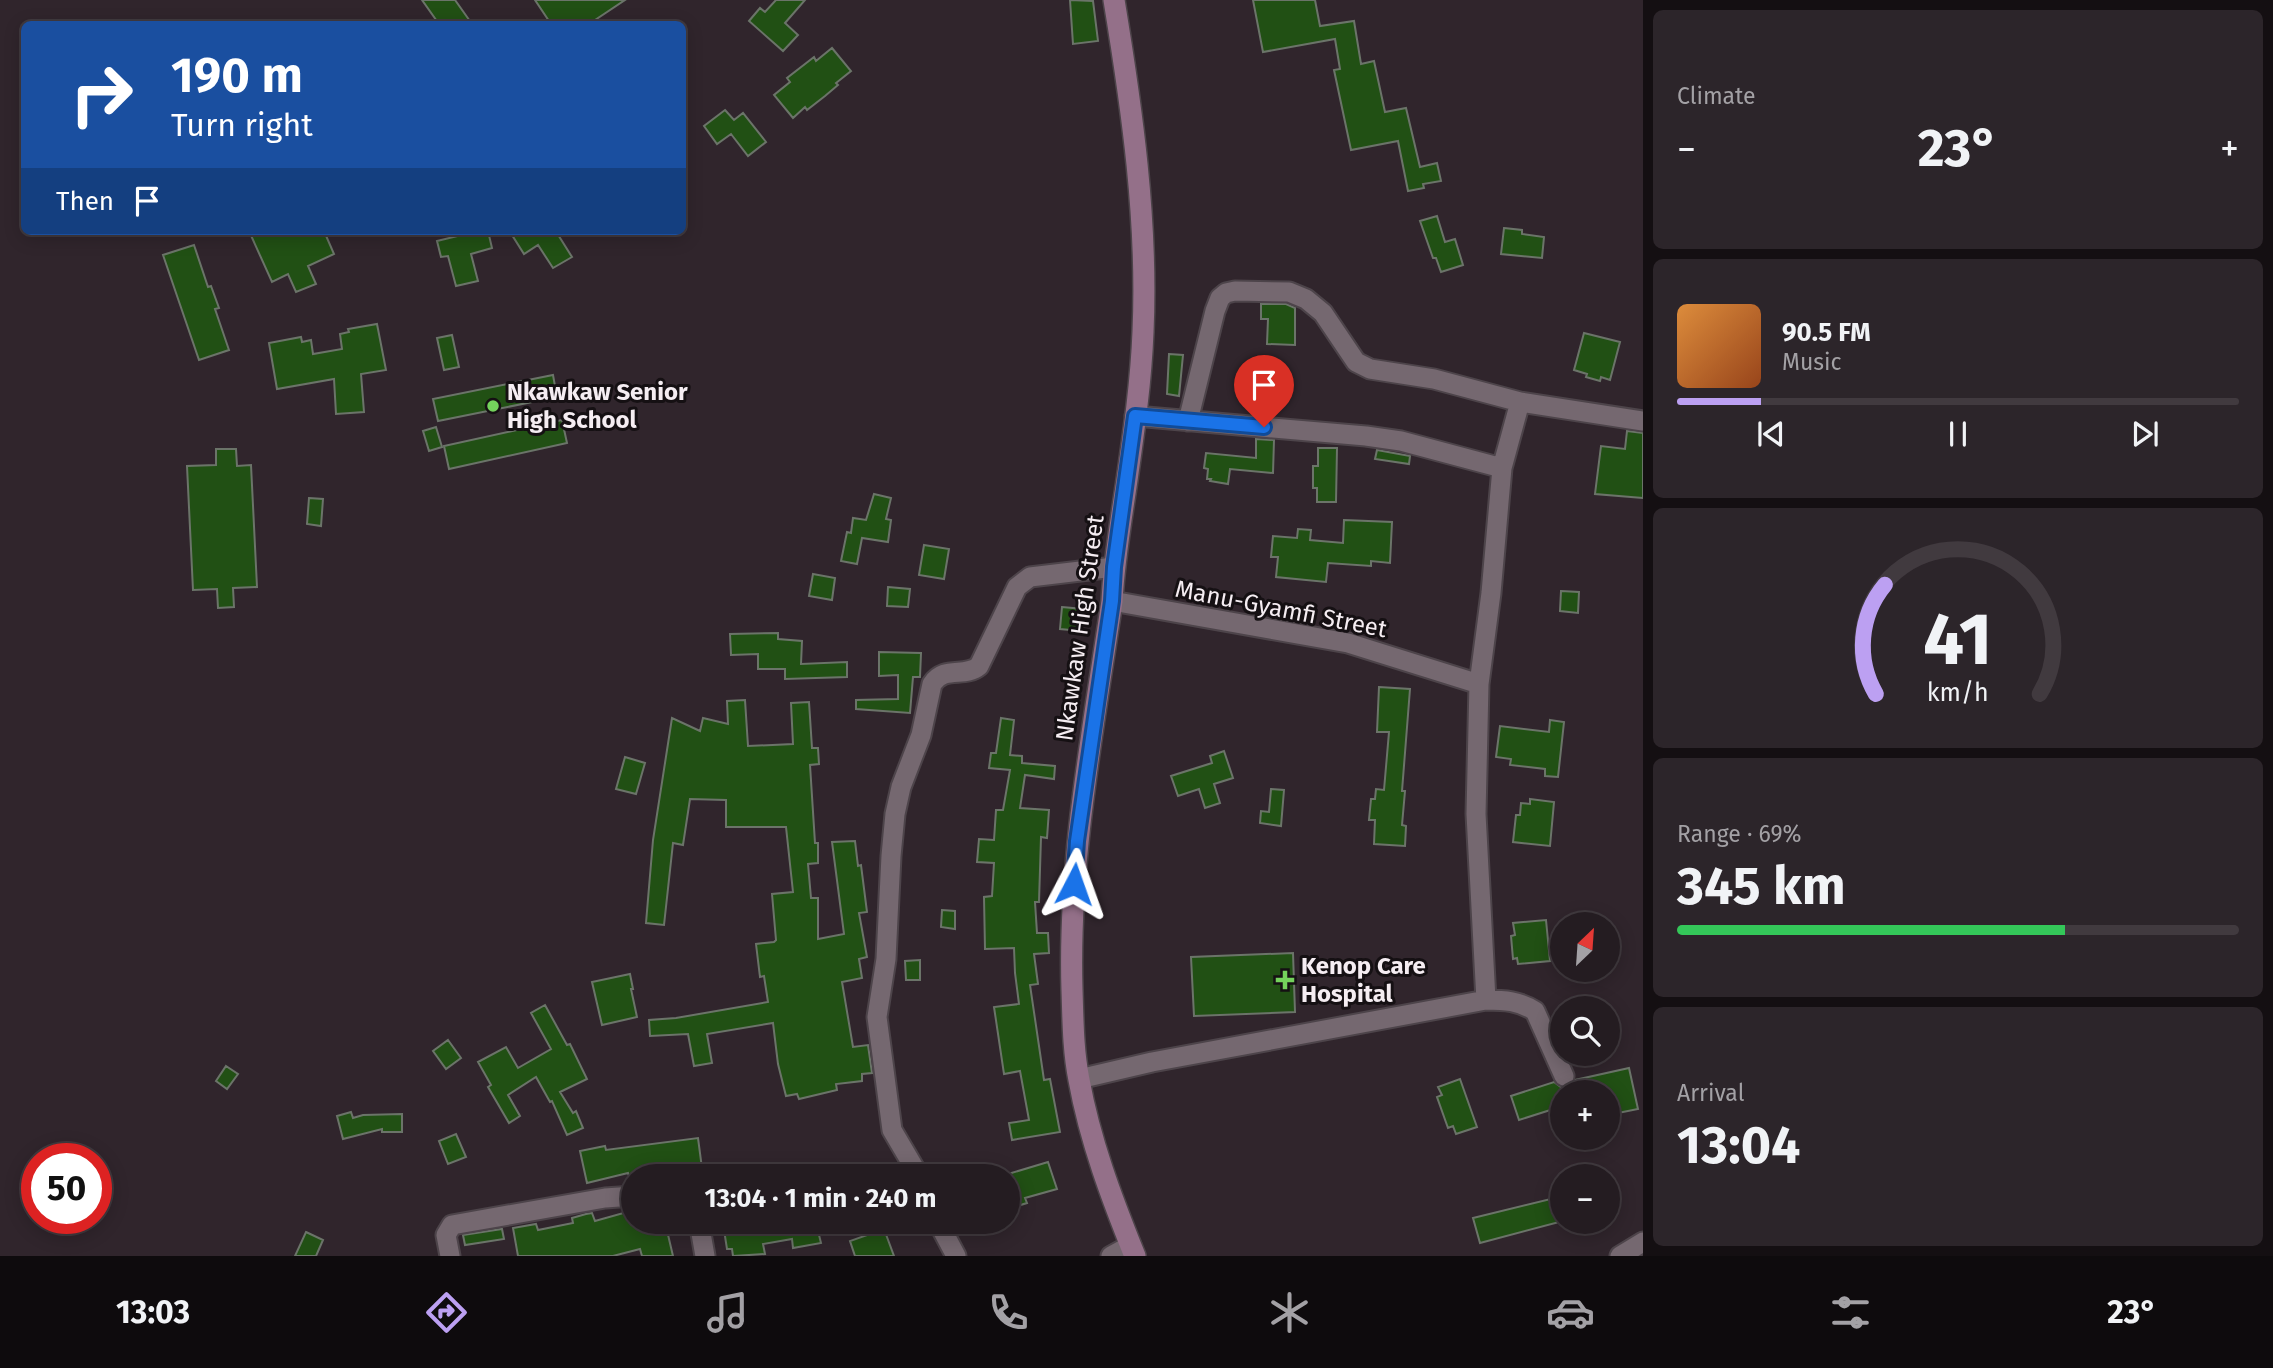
<!DOCTYPE html>
<meta charset="utf-8">
<style>
body{margin:0;font-family:"Fira Sans",sans-serif;background:#2c252a;color:#f1f3f6;height:100vh;display:flex;flex-direction:column;font-size:26px;white-space:nowrap}
*{box-sizing:border-box;margin:0}
p{font-size:23px;color:#a3a1a5}
.icon{flex:none;width:38px;height:38px;fill:none;stroke:currentColor;stroke-width:2;stroke-linecap:round;stroke-linejoin:round}
.map{position:relative;flex:1;overflow:hidden}
.panel{display:flex;flex-direction:column;gap:10px;padding:10px;background:#140f12;width:630px}
.panel>*{flex:none}
.guide{position:absolute;left:21px;top:21px;width:665px;height:214px;border-radius:10px;box-shadow:0 4px 18px #0003,0 0 0 2px #413a3f;background:#1a4fa0;color:#fff;overflow:hidden}
.needle{width:46px;rotate:25deg}
.tools{position:absolute;left:1550px;top:912px;display:grid;gap:14px}
.tools a{display:grid;place-items:center;width:70px;height:70px;border-radius:50%;background:#241c21;box-shadow:0 4px 18px #0003,0 0 0 2px #413a3f;font-size:35px}
.speed{position:absolute;left:21px;top:1143px;display:flex;gap:14px;font-size:35px;font-weight:700;text-align:center}
.speed>*{display:grid;place-content:center;width:91px;height:91px;border-radius:50%;background:#241c21;box-shadow:0 4px 18px #0003,0 0 0 2px #413a3f;line-height:1}
.speed .limit{border:10px solid #d22;background:#fff;color:#111}
.pin{position:absolute;display:grid;place-items:center;width:60px;height:60px;color:#fff;margin:-72px -30px;border-radius:50% 50% 50% 0;rotate:-45deg;box-shadow:0 0 7px #0007}
.pin .icon{rotate:45deg}
.me{position:absolute;width:77px;margin:-38px;rotate:4deg;stroke-linejoin:round;filter:drop-shadow(0 0 5px #0008)}
.turn{display:flex;align-items:center;gap:24px;height:147px;padding:0 35px;font-size:32px}
.turn .icon{width:91px;height:91px;stroke-width:2.5}
.turn b{display:block;font-size:49px;line-height:60px}
.then{display:flex;align-items:center;height:66px;padding:0 35px;background:#0003;gap:14px;font-size:26px}
.big{font-size:52px;font-weight:700;line-height:1.1}
.panel .tile{flex:1;display:flex;flex-direction:column;justify-content:center;gap:10px;min-width:0;padding:0 24px;border-radius:10px;background:#2c252a}
.panel .dial{align-items:center;gap:0}
.dial svg{height:182px;overflow:visible;fill:none;stroke:#413a3f;stroke-width:7;stroke-linecap:round;text-anchor:middle}
.dial text{fill:#f1f3f6;stroke:none}
.song{display:flex;align-items:center;gap:21px}
.cover{width:84px;height:84px;border-radius:10px;background:linear-gradient(135deg,hsl(30 70% 55%),hsl(20 70% 35%))}
.played{height:7px;border-radius:4px;background:linear-gradient(90deg,#bca0f2 15%,#413a3f 15%)}
.keys{display:flex;justify-content:space-around;direction:ltr}
.heat{display:flex;justify-content:space-between;align-items:center;font-size:38px;direction:ltr}
.charge{height:10px;border-radius:5px;background:linear-gradient(90deg,#34c759 69%,#413a3f 0)}
.trip{position:absolute;left:621px;top:1164px;width:399px;height:70px;border-radius:35px;background:#241c21;box-shadow:0 4px 18px #0003,0 0 0 2px #413a3f;font-weight:700;line-height:70px;text-align:center}
.tabs{display:flex;height:112px;justify-content:space-around;align-items:center;background:#0e0b0d;color:#a3a1a5}
.tabs .icon{width:49px;height:49px}
.tabs .selected{color:#bca0f2}
.tabs b{font-size:32px;color:#f1f3f6}
main{display:flex;flex:1;min-height:0}
.map>svg:first-child{display:block}
.building{fill:#215014;stroke:#6b7469;stroke-width:2}
.lines{fill:none;stroke-linecap:round;stroke-linejoin:round}
.street-casing{stroke:#4d444a;stroke-width:23}
.secondary-casing{stroke:#4d444a;stroke-width:24}
.street{stroke:#756870;stroke-width:19}
.secondary{stroke:#947089;stroke-width:21}
.route-casing{stroke:#114b97;stroke-width:18}
.route{stroke:#1a73e8;stroke-width:12}
.poi-dot{fill:#74d25c;stroke:#151013;stroke-width:2.5}
.labels{text-anchor:middle;dominant-baseline:central;stroke-width:6;stroke-linejoin:round;paint-order:stroke}
.poi-label{font-size:24px;font-weight:bold;fill:#f5edf2;stroke:#151013;text-anchor:start}
.street-label{font-size:24px;fill:#f5edf2;stroke:#151013}
</style>
<main>
<div class="map">
<svg width="1643" height="1256" viewBox="0 0 1643 1256">
<rect width="100%" height="100%" fill="#30252c"/>
<!-- building -->
<path class="building" d="M 422,0 L 455,0 L 472,24 L 439,24 Z
M 535,0 L 625,0 L 589,24 L 551,24 Z
M 776,0 L 805,0 L 785,23 L 798,35 L 783,51 L 749,21 L 760,8 L 765,12 Z
M 1070,0 L 1093,1 L 1098,41 L 1073,44 Z
M 1253,0 L 1315,0 L 1320,26 L 1354,21 L 1361,64 L 1374,61 L 1385,112 L 1406,108 L 1420,167 L 1437,163 L 1441,181 L 1423,184 L 1424,188 L 1408,191 L 1398,141 L 1351,150 L 1334,70 L 1340,69 L 1335,39 L 1263,52 Z
M 832,48 L 851,71 L 836,83 L 838,85 L 825,96 L 807,110 L 805,107 L 793,118 L 774,95 L 790,82 L 787,78 L 814,57 L 816,61 Z
M 725,110 L 734,120 L 743,113 L 766,142 L 748,156 L 731,134 L 717,144 L 704,126 Z
M 1437,216 L 1445,242 L 1455,239 L 1463,265 L 1441,272 L 1436,258 L 1433,258 L 1420,221 Z
M 1504,228 L 1522,230 L 1522,234 L 1544,237 L 1542,258 L 1501,254 Z
M 249,231 L 324,231 L 334,254 L 308,266 L 316,284 L 296,292 L 288,274 L 272,282 Z
M 478,231 L 488,231 L 492,248 L 471,254 L 478,281 L 456,286 L 448,256 L 441,257 L 437,241 Z
M 519,231 L 560,231 L 557,233 L 572,257 L 553,268 L 538,245 L 524,254 L 512,235 Z
M 194,245 L 208,287 L 211,286 L 219,308 L 215,309 L 229,350 L 199,360 L 163,255 Z
M 1261,304 L 1286,304 L 1295,308 L 1295,345 L 1267,344 L 1268,319 L 1261,319 Z
M 377,324 L 386,370 L 361,374 L 364,412 L 336,414 L 334,379 L 277,389 L 269,343 L 301,337 L 302,342 L 311,340 L 313,354 L 342,349 L 340,334 L 349,332 L 348,329 Z
M 1584,333 L 1620,342 L 1610,380 L 1601,377 L 1600,381 L 1586,377 L 1587,374 L 1574,370 Z
M 452,335 L 459,367 L 444,370 L 437,338 Z
M 1169,354 L 1183,355 L 1179,396 L 1167,394 Z
M 553,375 L 557,397 L 438,421 L 433,399 Z
M 562,420 L 567,443 L 449,469 L 444,446 Z
M 436,427 L 442,447 L 429,451 L 423,431 Z
M 1627,431 L 1643,433 L 1643,498 L 1595,494 L 1601,446 L 1625,449 Z
M 1256,439 L 1274,440 L 1273,473 L 1230,469 L 1228,484 L 1210,481 L 1211,479 L 1207,479 L 1208,469 L 1204,468 L 1206,453 L 1256,458 Z
M 1318,448 L 1337,448 L 1336,502 L 1317,502 L 1317,488 L 1313,488 L 1313,466 L 1318,466 Z
M 216,449 L 236,449 L 237,466 L 251,465 L 257,587 L 233,588 L 234,607 L 218,608 L 217,589 L 193,590 L 187,466 L 216,465 Z
M 1377,450 L 1410,456 L 1409,464 L 1375,459 Z
M 874,494 L 891,498 L 886,519 L 891,520 L 888,542 L 862,538 L 857,564 L 841,561 L 847,532 L 851,533 L 853,518 L 866,520 Z
M 309,498 L 323,499 L 321,526 L 307,524 Z
M 1344,520 L 1392,522 L 1390,563 L 1371,561 L 1371,566 L 1328,563 L 1326,582 L 1276,577 L 1278,557 L 1271,557 L 1273,536 L 1297,538 L 1298,529 L 1311,530 L 1310,540 L 1343,543 Z
M 924,545 L 949,549 L 944,579 L 919,575 Z
M 813,574 L 835,578 L 832,600 L 809,596 Z
M 888,587 L 910,589 L 908,607 L 887,606 Z
M 1561,591 L 1579,592 L 1578,613 L 1560,611 Z
M 1062,607 L 1083,609 L 1081,631 L 1060,629 Z
M 778,633 L 778,639 L 802,641 L 801,664 L 847,662 L 847,677 L 785,679 L 785,669 L 758,669 L 758,654 L 731,655 L 730,634 Z
M 879,652 L 921,653 L 920,677 L 913,677 L 910,713 L 856,709 L 856,700 L 898,699 L 898,675 L 879,676 Z
M 1379,687 L 1410,689 L 1402,791 L 1405,791 L 1402,825 L 1406,826 L 1405,846 L 1374,844 L 1375,820 L 1369,820 L 1371,799 L 1375,799 L 1376,789 L 1384,790 L 1389,732 L 1377,732 Z
M 745,700 L 748,746 L 793,744 L 791,703 L 809,702 L 812,748 L 818,748 L 819,764 L 810,765 L 815,843 L 818,843 L 818,863 L 808,864 L 811,898 L 818,898 L 818,939 L 844,934 L 832,842 L 855,841 L 858,866 L 861,865 L 867,912 L 859,913 L 867,957 L 859,959 L 862,978 L 842,982 L 853,1047 L 868,1045 L 872,1073 L 862,1074 L 862,1081 L 836,1084 L 837,1090 L 799,1099 L 797,1094 L 786,1096 L 778,1064 L 773,1023 L 707,1034 L 712,1063 L 694,1066 L 688,1034 L 650,1036 L 649,1020 L 676,1018 L 768,1002 L 764,976 L 760,977 L 756,944 L 774,942 L 776,940 L 772,894 L 793,892 L 786,827 L 726,827 L 726,800 L 690,799 L 683,845 L 673,843 L 664,925 L 646,923 L 653,840 L 672,718 L 700,731 L 703,718 L 728,724 L 727,701 Z
M 1001,718 L 1014,720 L 1010,755 L 1022,756 L 1022,763 L 1055,766 L 1054,779 L 1025,775 L 1020,808 L 1049,810 L 1047,838 L 1041,837 L 1039,902 L 1035,902 L 1037,933 L 1048,933 L 1049,953 L 1034,954 L 1038,984 L 1030,985 L 1044,1080 L 1050,1079 L 1060,1132 L 1012,1140 L 1009,1123 L 1029,1120 L 1020,1071 L 1004,1074 L 994,1007 L 1019,1004 L 1015,973 L 1014,948 L 985,949 L 984,897 L 992,896 L 994,863 L 977,862 L 979,839 L 994,840 L 996,810 L 1003,810 L 1010,770 L 989,768 L 991,753 L 996,753 Z
M 1550,720 L 1564,722 L 1558,777 L 1545,776 L 1545,769 L 1510,765 L 1511,759 L 1496,757 L 1500,726 L 1549,732 Z
M 1224,751 L 1233,778 L 1214,784 L 1220,803 L 1205,808 L 1199,789 L 1178,796 L 1171,776 L 1212,763 L 1210,756 Z
M 625,757 L 645,763 L 636,794 L 616,789 Z
M 1271,789 L 1284,790 L 1281,826 L 1260,823 L 1261,811 L 1269,812 Z
M 1530,799 L 1554,802 L 1550,846 L 1513,842 L 1516,815 L 1520,815 L 1521,803 L 1530,804 Z
M 942,910 L 955,911 L 955,929 L 941,927 Z
M 1546,920 L 1550,961 L 1518,964 L 1517,958 L 1513,959 L 1511,936 L 1515,935 L 1513,923 Z
M 1293,953 L 1295,1012 L 1194,1016 L 1191,957 Z
M 920,960 L 920,980 L 906,980 L 905,961 Z
M 630,974 L 633,989 L 631,989 L 637,1017 L 602,1025 L 592,982 Z
M 545,1005 L 567,1045 L 570,1044 L 587,1079 L 560,1092 L 573,1113 L 576,1111 L 583,1128 L 567,1135 L 552,1101 L 550,1102 L 536,1077 L 508,1095 L 520,1116 L 509,1123 L 488,1087 L 491,1085 L 478,1062 L 506,1047 L 518,1068 L 551,1049 L 531,1013 Z
M 448,1040 L 461,1058 L 446,1069 L 433,1051 Z
M 226,1066 L 238,1074 L 227,1089 L 216,1081 Z
M 1629,1068 L 1638,1109 L 1608,1115 L 1608,1092 L 1563,1092 L 1563,1106 L 1519,1120 L 1511,1096 L 1554,1082 L 1562,1088 L 1568,1087 L 1575,1080 Z
M 1460,1079 L 1477,1127 L 1456,1134 L 1453,1126 L 1448,1128 L 1437,1097 L 1442,1095 L 1438,1087 Z
M 351,1112 L 353,1118 L 363,1115 L 402,1114 L 402,1132 L 382,1132 L 382,1129 L 343,1139 L 337,1116 Z
M 456,1134 L 466,1157 L 448,1164 L 439,1141 Z
M 698,1138 L 703,1176 L 629,1176 L 628,1173 L 587,1183 L 580,1151 L 605,1146 L 606,1150 Z
M 1048,1162 L 1057,1189 L 1025,1198 L 1027,1203 L 1014,1207 L 1008,1187 L 1008,1174 Z
M 1563,1196 L 1563,1221 L 1480,1243 L 1473,1218 Z
M 634,1210 L 634,1222 L 665,1222 L 673,1256 L 642,1256 L 640,1249 L 613,1256 L 518,1256 L 513,1228 L 536,1224 L 538,1230 L 573,1223 L 572,1218 L 586,1214 L 592,1213 L 595,1221 Z
M 728,1222 L 821,1222 L 823,1234 L 819,1235 L 821,1243 L 793,1248 L 792,1239 L 763,1244 L 765,1254 L 733,1256 L 732,1249 L 727,1249 L 724,1230 L 729,1229 Z
M 502,1229 L 504,1239 L 465,1245 L 463,1235 Z
M 884,1229 L 894,1256 L 855,1256 L 850,1241 Z
M 306,1232 L 323,1240 L 316,1256 L 295,1256 Z"/>
<g class="lines">
<defs>
<path id="street" d="M 1135,416 L 1366,436 L 1401,441 L 1502,468
M 1188,421 L 1215,311 L 1220,298 L 1226,293 L 1235,291 L 1289,292 L 1306,299 L 1323,313 L 1356,362 L 1370,369 L 1434,379 L 1520,402 L 1643,421
M 1112,601 L 1348,643 L 1479,684
M 1486,1000 L 1476,814 L 1479,684 L 1491,593 L 1502,468 L 1520,402
M 1079,1079 L 1152,1062 L 1486,1000 C 1505,1000 1519,1001 1535,1011 L 1564,1076
M 919,1176 L 892,1130 L 877,1017 L 886,959 L 891,856 L 895,814 L 901,787 L 921,735 L 932,684 C 944,665 965,678 979,666 L 1017,587 L 1030,577 L 1114,567
M 699,1222 L 705,1256
M 938,1222 L 956,1256
M 450,1256 L 446,1235 L 452,1225 L 605,1198 L 634,1196
M 1111,1256 L 1131,1245
M 1620,1256 L 1643,1242"/>
<path id="secondary" d="M 1114,0 C 1132,109 1148,221 1143,332 C 1141,382 1134,431 1127,480 C 1121,521 1114,560 1112,601 C 1093,730 1068,860 1072,990 C 1073,1020 1073,1050 1079,1080 C 1090,1141 1112,1199 1135,1256"/>
</defs>
<!-- street casing -->
<use href="#street" class="street-casing"/>
<!-- secondary casing -->
<use href="#secondary" class="secondary-casing"/>
<!-- street -->
<use href="#street" class="street"/>
<!-- secondary -->
<use href="#secondary" class="secondary"/>
</g>
<g class="lines">
<defs>
<path id="route" d="M 1074,884 L 1077,841 L 1112,601 L 1114,567 L 1135,416 L 1264,427"/>
</defs>
<!-- route casing -->
<use href="#route" class="route-casing"/>
<!-- route -->
<use href="#route" class="route"/>
</g>
<!-- markers -->
<g class="poi-dot">
<circle cx="493" cy="406" r="7"/>
<path d="M1281.5 969.5h7v7h7v7h-7v7h-7v-7h-7v-7h7z"/>
</g>
<g class="labels">
<!-- poi labels -->
<g class="poi-label">
<text x="507" y="392">Nkawkaw Senior<tspan x="507" dy="28">High School</tspan></text>
<text x="1301" y="966">Kenop Care<tspan x="1301" dy="28">Hospital</tspan></text>
</g>
<!-- street labels -->
<g class="street-label">
<text transform="translate(1281 609) rotate(11)">Manu-Gyamfi Street</text>
<text transform="translate(1080 628) rotate(-82)">Nkawkaw High Street</text>
</g>
</g>
</svg>
<div class="tools">
<a><svg class="needle" viewBox="-14 -14 28 28"><path d="M0-13l5 13h-10z" fill="#e53935"/><path d="M0 13l5-13h-10z" fill="#a3a1a5"/></svg></a>
<a><svg class="icon" aria-label="search" viewBox="0 0 24 24"><circle cx="10" cy="10" r="6"/><path d="M15 15l6 6"/></svg></a>
<a>+</a>
<a>−</a>
</div>
<div class="speed"><div class="limit">50</div></div>
<div class="pin" style="left:1264px;top:427px;background:#d93025"><svg class="icon" aria-label="arrive" viewBox="0 0 24 24"><path d="M6 21V4h12l-3 4 3 4H6"/></svg></div>
<svg class="me" style="left:1074px;top:884px" viewBox="-20 -20 40 40"><path d="M0-17L14 15 0 8-14 15z" fill="#1a73e8" stroke="#fff" stroke-width="4"/></svg>
<div class="trip">13:04 · 1 min · 240 m</div>
<div class="guide">
<div class="turn"><svg class="icon" aria-label="right" viewBox="0 0 24 24"><path d="M7 20v-9h11M14 6l5 5-5 5"/></svg><div><b>190 m</b>Turn right</div></div>
<div class="then">Then<svg class="icon" aria-label="arrive" viewBox="0 0 24 24"><path d="M6 21V4h12l-3 4 3 4H6"/></svg></div>
</div>
</div>
<section class="panel">
<div class="tile"><p>Climate</p>
<div class="heat"><a>−</a><b class="big">23°</b><a>+</a></div>
</div>
<div class="tile">
<div class="song"><i class="cover"></i><div><b>90.5 FM</b><p>Music</p></div></div>
<div class="played"></div>
<div class="keys"><svg class="icon" aria-label="previous" viewBox="0 0 24 24"><path d="M18 5L8 12l10 7zM5 5v14"/></svg><svg class="icon" aria-label="pause" viewBox="0 0 24 24"><path d="M8 5v14M16 5v14"/></svg><svg class="icon" aria-label="next" viewBox="0 0 24 24"><path d="M6 5l10 7-10 7zM19 5v14"/></svg></div>
</div>
<div class="tile dial"><svg viewBox="0 0 100 80">
<path d="M14 69A42 42 0 1 1 86 69"/>
<path d="M14 69A42 42 0 0 1 18 21" stroke="#bca0f2"/>
<text x="50" y="56" font-size="32" font-weight="700">41</text>
<text x="50" y="72" font-size="11">km/h</text>
</svg></div>
<div class="tile"><p>Range · 69%</p><b class="big">345 km</b><div class="charge"></div></div>
<div class="tile"><p>Arrival</p><b class="big">13:04</b></div>
</section>
</main>
<nav class="tabs">
<b>13:03</b>
<svg class="icon selected" aria-label="directions" viewBox="0 0 24 24"><path d="M12 3l9 9-9 9-9-9zM9 14v-3h6M13 9l2 2-2 2"/></svg>
<svg class="icon" aria-label="music" viewBox="0 0 24 24"><path d="M9 18V5l10-2v13"/><circle cx="6" cy="18" r="3"/><circle cx="16" cy="16" r="3"/></svg>
<svg class="icon" aria-label="phone" viewBox="0 0 24 24"><path d="M5 4h4l2 5-3 2q2 4 5 5l2-3 5 2v4C11 20 4 13 5 4z"/></svg>
<svg class="icon" aria-label="climate" viewBox="0 0 24 24"><path d="M12 3v18M4 7l16 10M4 17L20 7"/></svg>
<svg class="icon" aria-label="car" viewBox="0 0 24 24"><path d="M5 17H2v-5l4-1 3-4h7l3 4 3 1v5h-3M9 17h6M6 11h13"/><circle cx="7" cy="17" r="2"/><circle cx="17" cy="17" r="2"/></svg>
<svg class="icon" aria-label="filters" viewBox="0 0 24 24"><path d="M4 7h16M4 17h16"/><circle cx="9" cy="7" r="2"/><circle cx="15" cy="17" r="2"/></svg>
<b>23°</b>
</nav>
